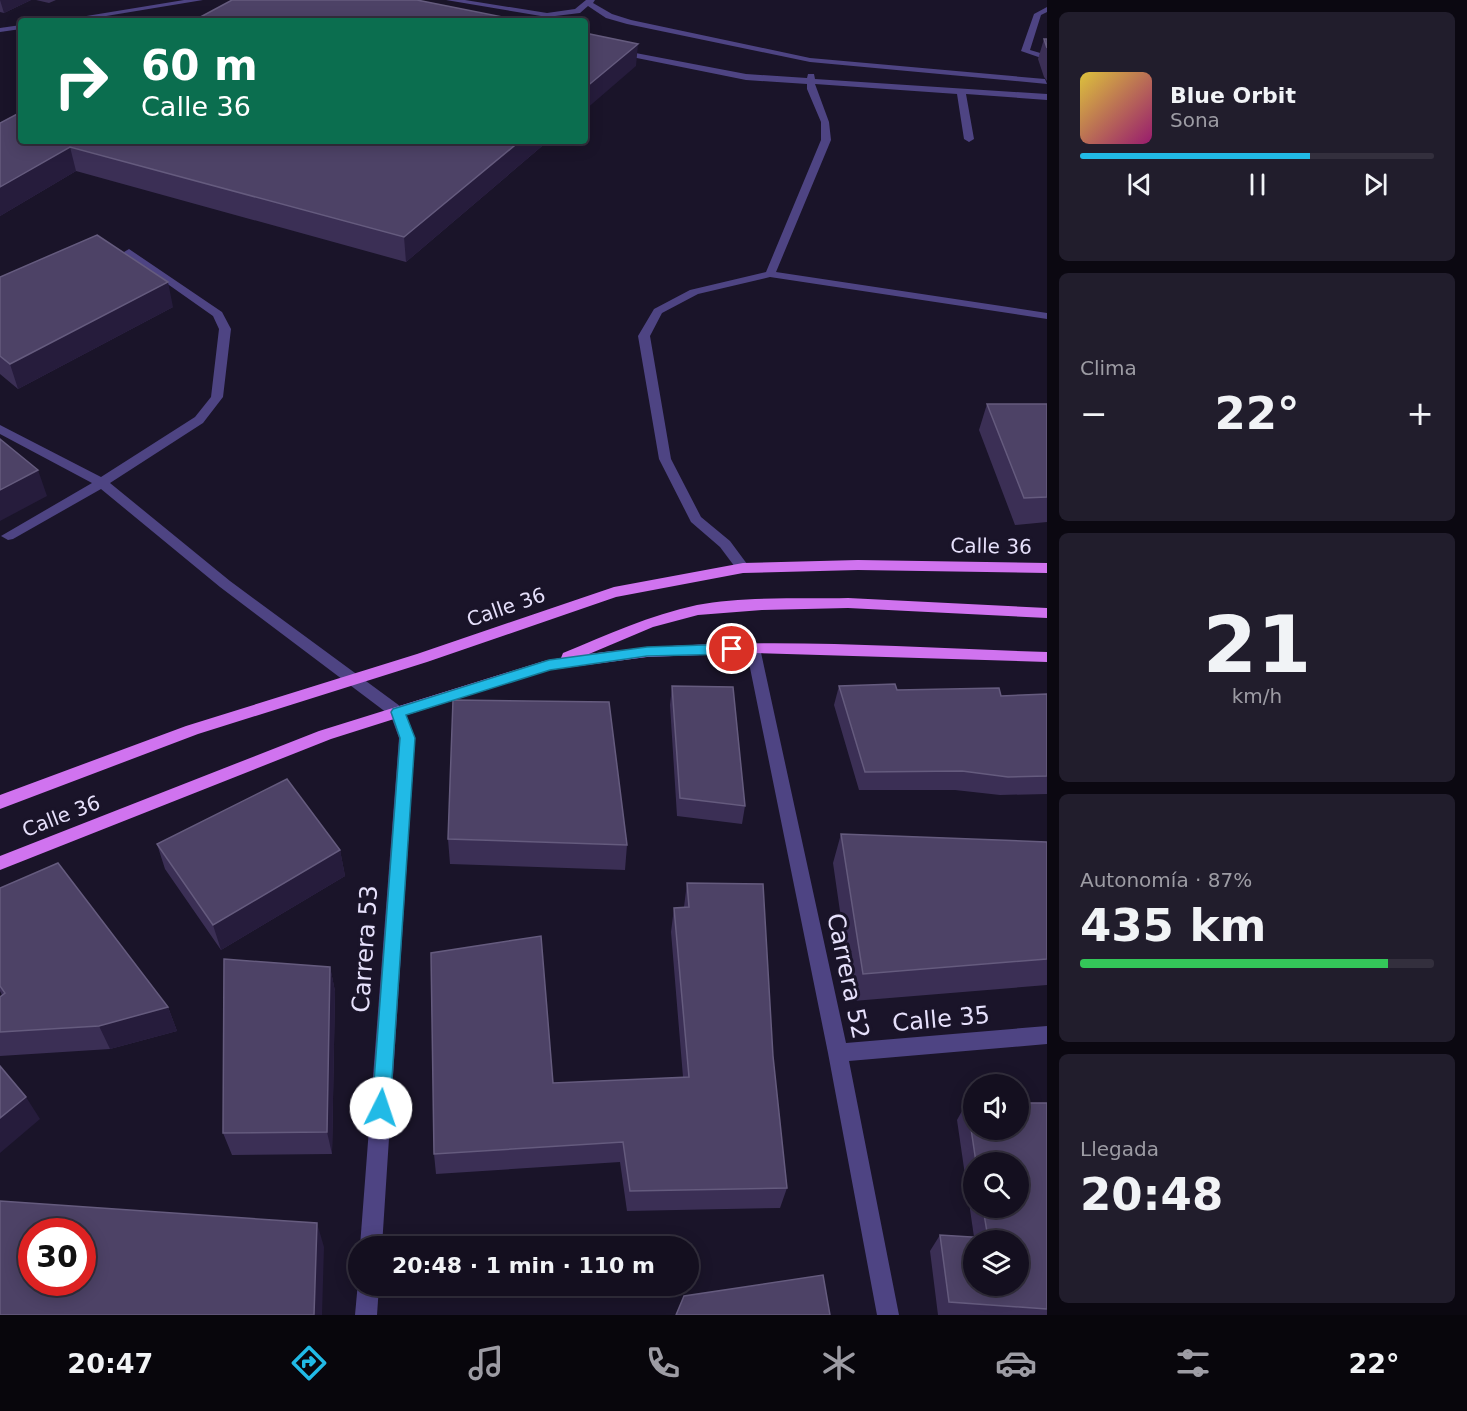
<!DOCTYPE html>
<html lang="es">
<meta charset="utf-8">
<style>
body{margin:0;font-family:"DejaVu Sans",sans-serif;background:#211d2c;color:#f1f3f6;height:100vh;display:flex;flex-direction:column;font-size:22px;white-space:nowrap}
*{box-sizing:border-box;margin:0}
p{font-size:20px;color:#9d9ca4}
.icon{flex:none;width:33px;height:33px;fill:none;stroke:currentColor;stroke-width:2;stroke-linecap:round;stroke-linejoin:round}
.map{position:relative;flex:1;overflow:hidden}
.drawer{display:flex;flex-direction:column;gap:12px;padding:12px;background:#0b0811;width:420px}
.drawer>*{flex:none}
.top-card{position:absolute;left:18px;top:18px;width:570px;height:126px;border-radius:6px;box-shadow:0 3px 15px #0003,0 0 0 2px #332f3d;background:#0b6e4f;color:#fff;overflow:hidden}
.buttons{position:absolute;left:963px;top:1074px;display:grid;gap:12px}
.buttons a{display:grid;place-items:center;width:66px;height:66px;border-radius:50%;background:#140f1f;box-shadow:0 3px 15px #0003,0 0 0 2px #332f3d;font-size:30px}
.speed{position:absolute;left:18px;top:1218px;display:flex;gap:12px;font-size:30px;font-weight:700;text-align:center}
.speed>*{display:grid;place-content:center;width:78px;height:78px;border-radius:50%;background:#140f1f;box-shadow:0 3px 15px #0003,0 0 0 2px #332f3d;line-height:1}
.speed .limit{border:9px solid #d22;background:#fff;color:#111}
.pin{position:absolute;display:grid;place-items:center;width:51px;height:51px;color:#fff;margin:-26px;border:3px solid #fff;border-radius:50%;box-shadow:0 2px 6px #0007}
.me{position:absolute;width:66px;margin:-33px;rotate:4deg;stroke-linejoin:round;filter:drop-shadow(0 0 4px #0008)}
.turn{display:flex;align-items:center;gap:21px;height:126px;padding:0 24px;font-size:27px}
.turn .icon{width:78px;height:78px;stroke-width:2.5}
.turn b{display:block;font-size:42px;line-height:51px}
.big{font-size:45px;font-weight:700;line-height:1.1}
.drawer .card{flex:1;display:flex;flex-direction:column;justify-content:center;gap:9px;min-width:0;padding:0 21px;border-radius:9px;background:#211d2c}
.drawer .dial{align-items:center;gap:0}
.dial b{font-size:78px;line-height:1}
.song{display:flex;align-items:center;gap:18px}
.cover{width:72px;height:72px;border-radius:9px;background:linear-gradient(135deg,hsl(50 70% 55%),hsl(320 70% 35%))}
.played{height:6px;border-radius:3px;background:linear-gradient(90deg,#21bae6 65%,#332f3d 65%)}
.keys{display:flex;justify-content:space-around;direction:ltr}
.heat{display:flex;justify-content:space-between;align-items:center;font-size:33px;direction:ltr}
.charge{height:9px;border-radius:4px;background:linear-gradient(90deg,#34c759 87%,#332f3d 0)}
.trip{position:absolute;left:348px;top:1236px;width:351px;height:60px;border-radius:30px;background:#140f1f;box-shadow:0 3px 15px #0003,0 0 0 2px #332f3d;font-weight:700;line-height:60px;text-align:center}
.dock{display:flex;height:96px;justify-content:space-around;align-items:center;background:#08060c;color:#9d9ca4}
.dock .icon{width:42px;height:42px}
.dock .current{color:#21bae6}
.dock b{font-size:27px;color:#f1f3f6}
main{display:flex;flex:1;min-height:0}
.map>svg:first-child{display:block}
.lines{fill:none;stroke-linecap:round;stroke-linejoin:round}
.minor{fill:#4e4483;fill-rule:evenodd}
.major{fill:#d073ef;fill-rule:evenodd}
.wall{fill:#3b2f55;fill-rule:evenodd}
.shaded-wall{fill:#261c3c}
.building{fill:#4d4266;stroke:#655b7e;stroke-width:1.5;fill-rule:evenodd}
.route{fill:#21bae6;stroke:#157996;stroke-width:1.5}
.labels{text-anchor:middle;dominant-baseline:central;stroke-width:6;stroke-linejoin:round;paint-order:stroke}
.street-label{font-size:20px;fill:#e6e0fb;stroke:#1a1429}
.near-street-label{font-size:24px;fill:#e6e0fb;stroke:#1a1429}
</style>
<main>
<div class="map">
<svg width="1047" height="1315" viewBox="0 0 1047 1315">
<rect width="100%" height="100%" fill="#1a1429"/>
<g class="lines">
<!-- minor -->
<path class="minor" d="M 184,0 L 203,0 L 76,21 L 56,21 Z
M 446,0 L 465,0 L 547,13 L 575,9 L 586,0 L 595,0 L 593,3 L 612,14 L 631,20 L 810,58 L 1045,79 L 1047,84 L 810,62 L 627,24 L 606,18 L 588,6 L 580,13 L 547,17 Z
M 1047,7 L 1047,12 L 1041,15 L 1030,50 L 1047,55 L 1047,60 L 1021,51 L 1034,14 Z
M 21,25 L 21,29 L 0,32 L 0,28 Z
M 585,41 L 604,47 L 746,74 L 807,78 L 808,74 L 814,74 L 815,79 L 1047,94 L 1047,100 L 966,94 L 974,139 L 969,142 L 964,139 L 957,94 L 815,84 L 829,122 L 831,140 L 776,272 L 1047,313 L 1047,319 L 770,277 L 698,294 L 662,313 L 650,336 L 671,459 L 701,517 L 730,541 L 750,568 L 748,571 L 738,571 L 720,547 L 691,522 L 659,459 L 638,336 L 654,309 L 690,290 L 766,272 L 821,140 L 821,122 L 807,89 L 807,84 L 746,80 L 602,51 L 585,46 Z
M 129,249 L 222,312 L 231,329 L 223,397 L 203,423 L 110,483 L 230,581 L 404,709 L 415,738 L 382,1246 L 360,1246 L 399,738 L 391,716 L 220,587 L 101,489 L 13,539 L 8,540 L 1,536 L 92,483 L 0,434 L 0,425 L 101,477 L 195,417 L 211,397 L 219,329 L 213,316 L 125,254 L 124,252 Z
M 753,643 L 760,648 L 846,1043 L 1047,1026 L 1047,1044 L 849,1061 L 899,1315 L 877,1315 L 828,1053 L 746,648 Z
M 358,1282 L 358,1286 L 379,1286 L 377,1315 L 355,1315 Z"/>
<!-- major -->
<path class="major" d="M 858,560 L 1047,563 L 1047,573 L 858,570 L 743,573 L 616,597 L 427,662 L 198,734 L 0,809 L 0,795 L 186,726 L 417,654 L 614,587 L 743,563 Z
M 848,598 L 1047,608 L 1047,618 L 848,608 L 762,610 L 698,615 L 653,627 L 589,654 C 740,634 894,647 1047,652 L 1047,662 L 753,653 L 647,657 L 549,670 L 331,739 L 0,870 L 0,856 L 319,731 L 544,661 L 561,658 L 563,653 C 607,635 650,615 697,605 C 742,596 801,599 848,598 Z"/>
</g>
<!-- wall -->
<path class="wall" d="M 0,0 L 31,0 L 4,13 L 0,12 Z
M 36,0 L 56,0 L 49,3 Z
M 1044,39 L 1047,39 L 1047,81 L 1044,77 L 1038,59 Z
M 0,123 L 21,141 L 548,141 L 406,262 L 76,171 L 0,216 Z
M 0,277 L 173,307 L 18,389 L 0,374 Z
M 987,404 L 1047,404 L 1047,522 L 1015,525 L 979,430 Z
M 672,686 L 745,806 L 742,824 L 677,816 L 670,705 Z
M 839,686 L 1001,696 L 1047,694 L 1047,794 L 1000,795 L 955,790 L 859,790 L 834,705 Z
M 841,834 L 1047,842 L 1047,985 L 853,1001 L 833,863 Z
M 448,839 L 627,845 L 625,870 L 450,864 Z
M 157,844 L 340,850 L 345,876 L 221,950 L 165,869 Z
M 687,883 L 773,1056 L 787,1188 L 780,1208 L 627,1211 L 620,1162 L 436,1174 L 434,1154 L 553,1083 L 683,1077 L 671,932 L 674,908 L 684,907 Z
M 0,888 L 168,1007 L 177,1031 L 110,1049 L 0,1056 L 0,997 L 2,995 L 0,991 Z
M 330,967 L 335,991 L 332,1154 L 232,1155 L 223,1133 Z
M 967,1102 L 1047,1103 L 1047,1315 L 938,1315 L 930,1251 L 940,1235 L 974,1237 L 957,1120 ZM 974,1162 L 1018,1162 L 1018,1208 L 974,1208 Z"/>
<!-- shaded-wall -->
<path class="shaded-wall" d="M 0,0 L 31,0 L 4,13 Z
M 638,44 L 636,66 L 585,110 L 585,88 Z
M 520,141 L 548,141 L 406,262 L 404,237 Z
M 70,147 L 76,171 L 0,216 L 0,187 Z
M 168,282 L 173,307 L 18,389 L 10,364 Z
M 38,470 L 47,496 L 0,521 L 0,490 Z
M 340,850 L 345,876 L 221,950 L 213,925 Z
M 330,967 L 335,991 L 332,1154 L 327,1132 Z
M 168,1007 L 177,1031 L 110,1049 L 99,1026 Z
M 26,1097 L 40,1119 L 0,1153 L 0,1118 Z
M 317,1223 L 324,1247 L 322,1315 L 314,1315 Z"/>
<!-- building -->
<path class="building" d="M 232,0 L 417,0 L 522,21 L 193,21 Z
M 585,33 L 638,44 L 585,88 Z
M 1044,39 L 1047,39 L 1047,48 Z
M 21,112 L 21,141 L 520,141 L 404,237 L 70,147 L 0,187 L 0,123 Z
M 97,235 L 168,282 L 10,364 L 0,356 L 0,277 Z
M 987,404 L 1047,404 L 1047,497 L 1024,498 Z
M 0,439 L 38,470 L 0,490 Z
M 895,684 L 897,690 L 999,688 L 1001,696 L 1047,694 L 1047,776 L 1008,777 L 962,771 L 865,772 L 839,686 Z
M 672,686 L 733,687 L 745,806 L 680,798 Z
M 453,700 L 609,702 L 627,845 L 448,839 Z
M 287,779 L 340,850 L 213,925 L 157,844 Z
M 841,834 L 1047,842 L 1047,959 L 863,974 Z
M 58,863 L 168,1007 L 99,1026 L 0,1032 L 0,997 L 5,993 L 0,986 L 0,888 Z
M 687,883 L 763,884 L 773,1056 L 787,1188 L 630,1191 L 623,1142 L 434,1154 L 431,953 L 541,936 L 553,1083 L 689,1077 L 674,908 L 689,907 Z
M 224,959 L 330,967 L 327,1132 L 223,1133 Z
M 0,1066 L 26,1097 L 0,1118 Z
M 967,1102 L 974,1102 L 974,1130 L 1018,1130 L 1018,1103 L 1047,1103 L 1047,1309 L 949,1302 L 940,1235 L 988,1238 L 983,1208 L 1018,1208 L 1018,1162 L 976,1162 ZM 974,1240 L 1018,1240 L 1018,1286 L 974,1286 Z
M 0,1201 L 317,1223 L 314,1315 L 0,1315 ZM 32,1232 L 82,1232 L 82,1282 L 32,1282 Z
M 823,1275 L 830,1315 L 676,1315 L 684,1296 Z"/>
<!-- route -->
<path class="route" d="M 732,644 L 739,649 L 732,654 L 647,656 L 550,670 L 406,715 L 415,738 L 390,1108 L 387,1114 L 381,1117 L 374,1114 L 372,1108 L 400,738 L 391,712 L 393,709 L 549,660 L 647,647 Z"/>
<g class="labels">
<!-- street labels -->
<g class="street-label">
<text transform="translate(991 546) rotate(1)">Calle 36</text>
<text transform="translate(506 607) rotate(-19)">Calle 36</text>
<text transform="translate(61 816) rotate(-21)">Calle 36</text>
</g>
<!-- near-street labels -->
<g class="near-street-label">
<text transform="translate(365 949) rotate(-86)">Carrera 53</text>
<text transform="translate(848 976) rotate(78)">Carrera 52</text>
<text transform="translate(941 1019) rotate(-5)">Calle 35</text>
</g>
</g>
</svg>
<div class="buttons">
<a><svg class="icon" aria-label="sound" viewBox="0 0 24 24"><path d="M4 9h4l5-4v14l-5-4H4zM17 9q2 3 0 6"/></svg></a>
<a><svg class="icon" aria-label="search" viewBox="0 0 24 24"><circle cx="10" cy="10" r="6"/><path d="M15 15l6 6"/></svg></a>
<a><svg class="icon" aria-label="layers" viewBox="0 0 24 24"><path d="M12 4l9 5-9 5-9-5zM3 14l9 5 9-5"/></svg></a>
</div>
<div class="speed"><div class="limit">30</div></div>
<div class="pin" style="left:732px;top:649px;background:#d93025"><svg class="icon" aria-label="arrive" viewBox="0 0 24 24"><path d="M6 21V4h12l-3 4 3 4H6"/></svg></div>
<svg class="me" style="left:381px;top:1108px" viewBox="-20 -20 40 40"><circle r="19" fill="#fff"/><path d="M0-13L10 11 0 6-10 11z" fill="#21bae6"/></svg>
<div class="trip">20:48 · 1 min · 110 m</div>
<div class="top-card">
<div class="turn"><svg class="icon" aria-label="right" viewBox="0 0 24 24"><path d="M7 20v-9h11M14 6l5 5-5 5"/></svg><div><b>60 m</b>Calle 36</div></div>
</div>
</div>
<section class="drawer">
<div class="card">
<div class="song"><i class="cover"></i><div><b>Blue Orbit</b><p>Sona</p></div></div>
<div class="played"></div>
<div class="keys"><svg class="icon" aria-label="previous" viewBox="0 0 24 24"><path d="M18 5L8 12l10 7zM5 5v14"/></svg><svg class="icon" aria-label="pause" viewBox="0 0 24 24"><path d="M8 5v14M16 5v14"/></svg><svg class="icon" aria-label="next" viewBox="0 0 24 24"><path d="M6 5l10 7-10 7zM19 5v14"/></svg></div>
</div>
<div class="card"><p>Clima</p>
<div class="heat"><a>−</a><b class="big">22°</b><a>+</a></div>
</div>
<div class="card dial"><b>21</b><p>km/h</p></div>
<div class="card"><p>Autonomía · 87%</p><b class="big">435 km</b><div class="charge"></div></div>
<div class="card"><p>Llegada</p><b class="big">20:48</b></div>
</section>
</main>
<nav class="dock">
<b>20:47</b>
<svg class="icon current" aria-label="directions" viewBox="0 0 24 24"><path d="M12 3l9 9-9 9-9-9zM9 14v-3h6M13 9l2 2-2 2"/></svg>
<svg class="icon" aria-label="music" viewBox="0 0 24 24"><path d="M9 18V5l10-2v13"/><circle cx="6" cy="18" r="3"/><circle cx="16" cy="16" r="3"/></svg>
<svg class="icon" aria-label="phone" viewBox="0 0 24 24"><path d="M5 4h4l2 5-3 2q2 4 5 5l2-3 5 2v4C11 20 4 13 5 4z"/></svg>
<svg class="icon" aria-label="climate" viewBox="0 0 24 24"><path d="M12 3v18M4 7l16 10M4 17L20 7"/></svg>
<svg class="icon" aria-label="car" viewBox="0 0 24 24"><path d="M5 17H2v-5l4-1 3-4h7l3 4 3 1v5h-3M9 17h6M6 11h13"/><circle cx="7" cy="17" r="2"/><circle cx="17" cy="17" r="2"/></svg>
<svg class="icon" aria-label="filters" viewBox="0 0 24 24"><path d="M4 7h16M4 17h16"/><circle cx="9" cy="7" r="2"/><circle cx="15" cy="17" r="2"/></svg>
<b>22°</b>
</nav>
